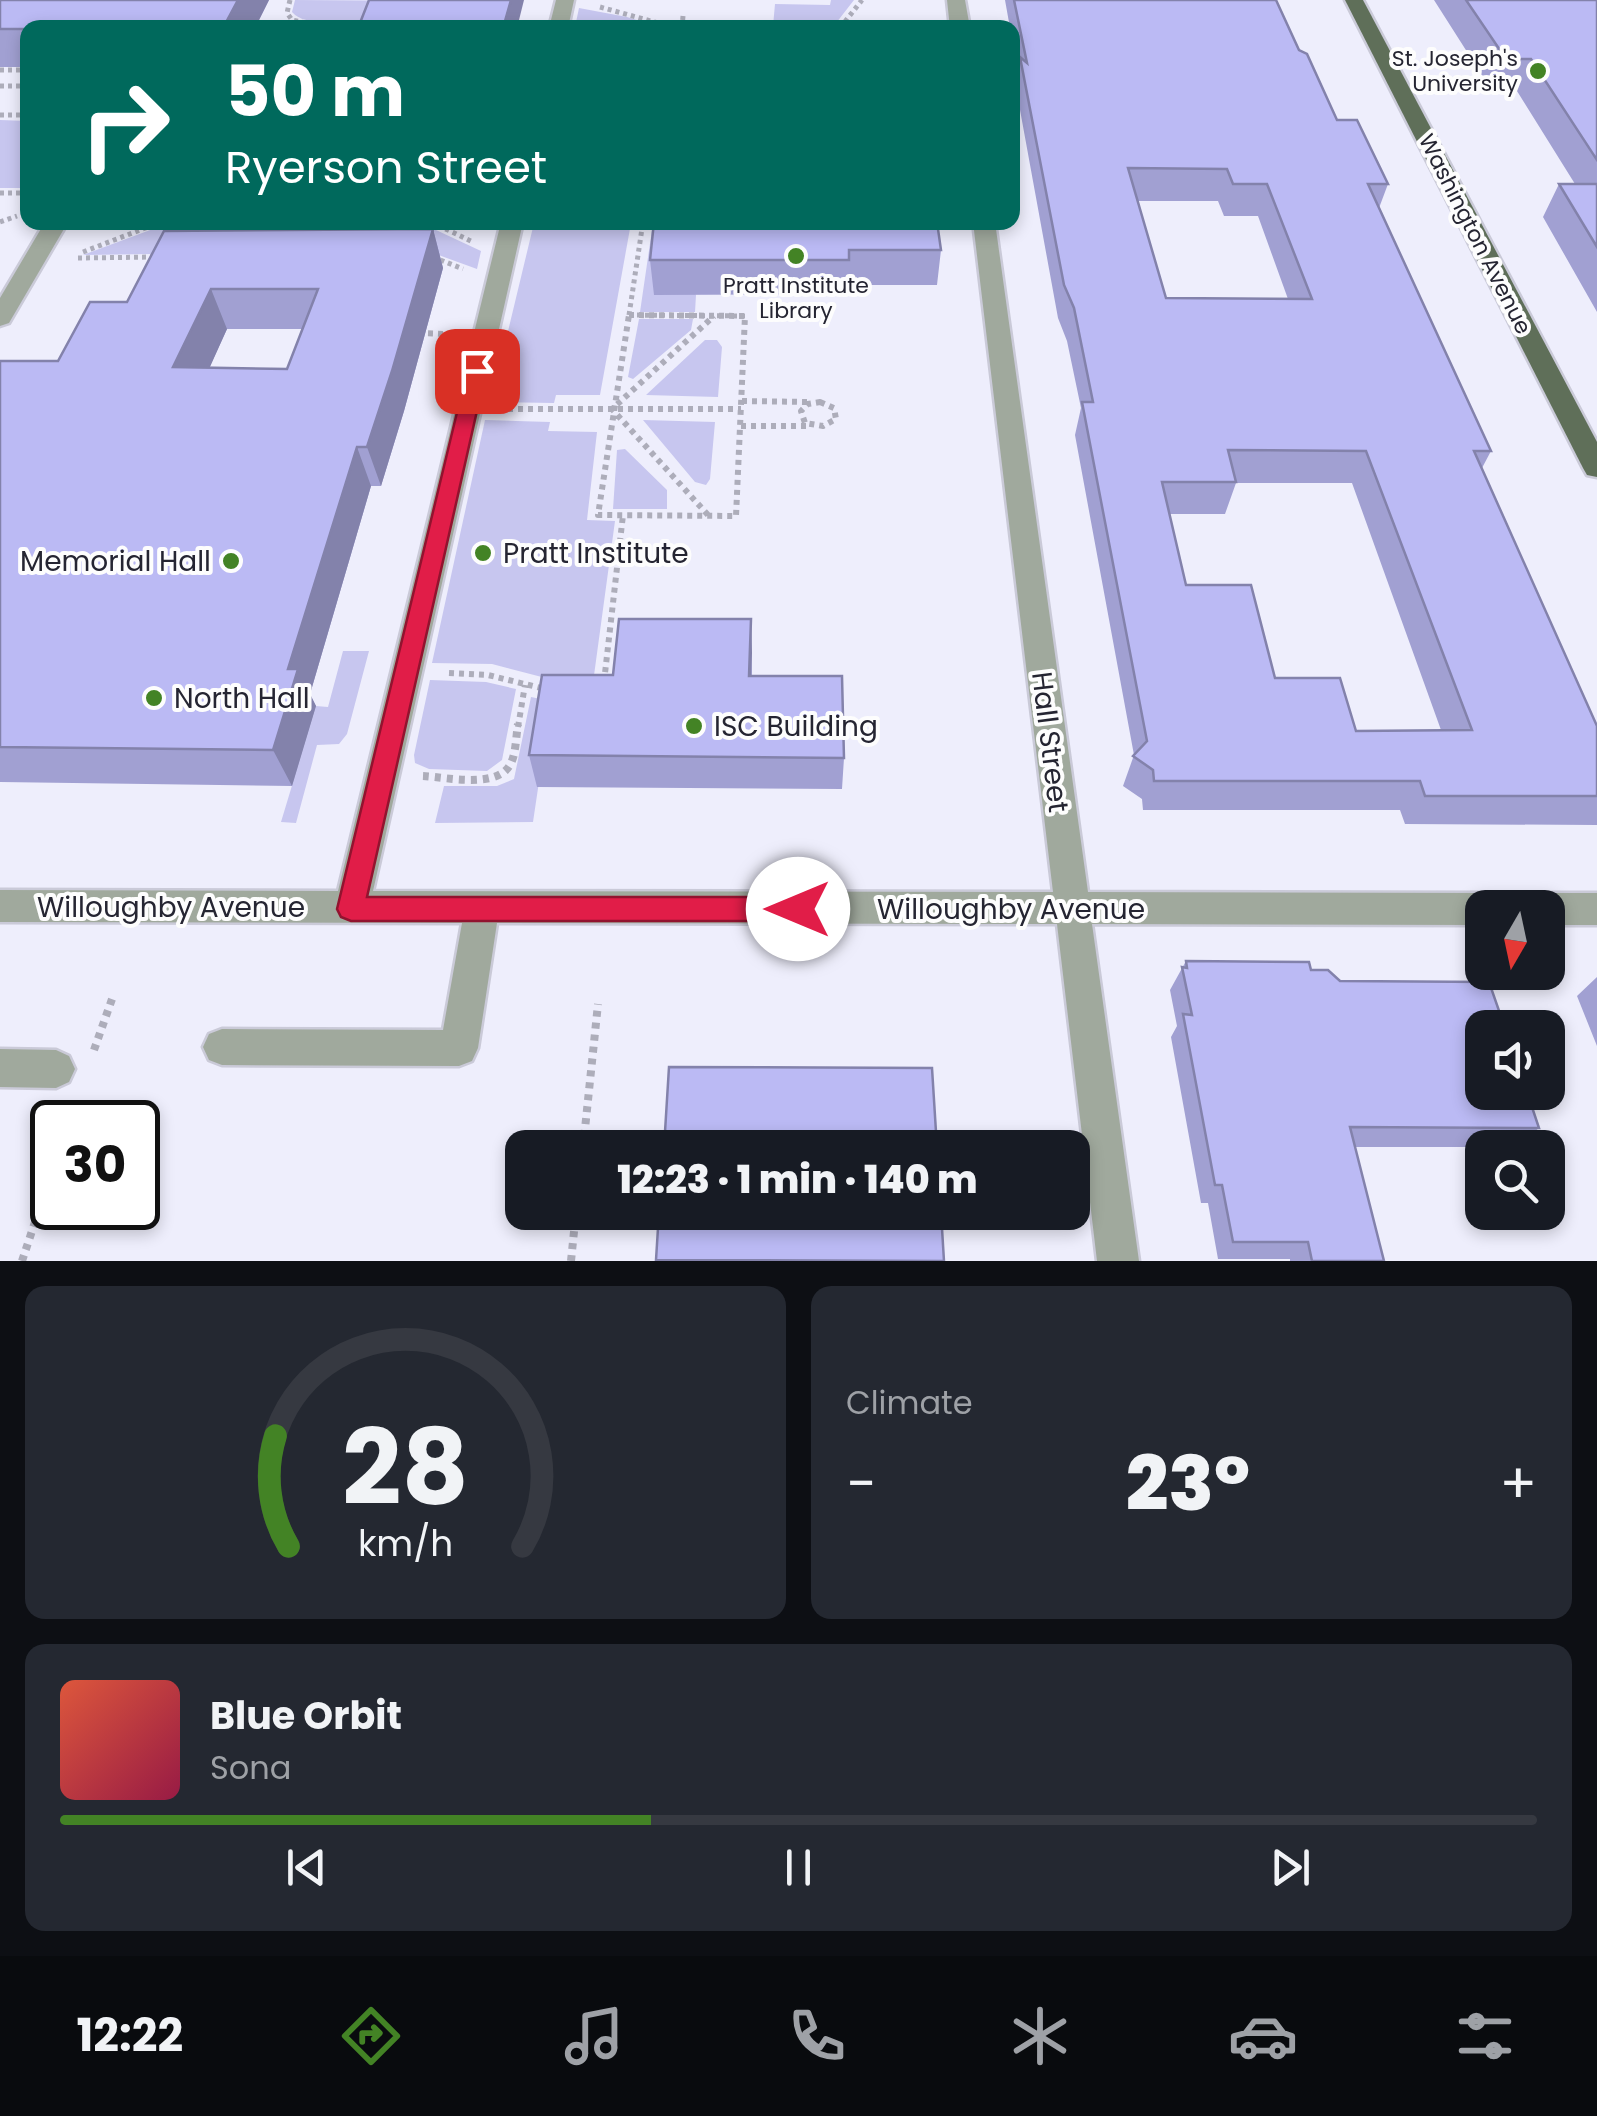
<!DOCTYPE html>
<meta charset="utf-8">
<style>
body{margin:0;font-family:Poppins,sans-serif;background:#242831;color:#f1f3f6;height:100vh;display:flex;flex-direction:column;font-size:38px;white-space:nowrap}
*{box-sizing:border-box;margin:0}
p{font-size:32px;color:#9ea1a6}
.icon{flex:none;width:55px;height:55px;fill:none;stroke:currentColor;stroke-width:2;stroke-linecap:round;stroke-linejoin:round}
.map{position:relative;height:1261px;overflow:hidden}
.panel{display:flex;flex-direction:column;gap:25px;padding:25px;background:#0d0f14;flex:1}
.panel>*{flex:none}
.banner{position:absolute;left:20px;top:20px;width:1000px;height:210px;border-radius:20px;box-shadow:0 5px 15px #0003;background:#00695c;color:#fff;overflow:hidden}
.needle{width:65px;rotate:189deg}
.controls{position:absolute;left:1465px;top:890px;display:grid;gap:20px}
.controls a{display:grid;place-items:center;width:100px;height:100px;border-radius:20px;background:#171b24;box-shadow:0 5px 15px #0003;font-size:50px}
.speed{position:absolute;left:30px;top:1100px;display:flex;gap:20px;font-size:50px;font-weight:700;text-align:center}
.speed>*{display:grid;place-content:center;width:130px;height:130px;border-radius:50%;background:#171b24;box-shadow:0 5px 15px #0003;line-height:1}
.speed .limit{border:5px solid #111;border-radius:15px;background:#fff;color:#111}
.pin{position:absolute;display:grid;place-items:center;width:85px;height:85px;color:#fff;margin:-42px;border-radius:20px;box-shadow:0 5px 15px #0006}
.me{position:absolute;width:110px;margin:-55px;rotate:270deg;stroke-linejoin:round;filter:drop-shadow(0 0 8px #0008)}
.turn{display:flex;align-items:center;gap:35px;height:210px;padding:0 40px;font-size:45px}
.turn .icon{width:130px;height:130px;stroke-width:2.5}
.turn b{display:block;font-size:70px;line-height:85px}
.big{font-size:75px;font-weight:800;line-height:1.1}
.panel .widget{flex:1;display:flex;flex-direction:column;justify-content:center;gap:15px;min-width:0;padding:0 35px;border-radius:20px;background:#242831}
.panel .dial{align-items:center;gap:0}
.dial svg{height:260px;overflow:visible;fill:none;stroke:#363941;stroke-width:7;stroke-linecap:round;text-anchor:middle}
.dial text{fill:#f1f3f6;stroke:none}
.song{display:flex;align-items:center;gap:30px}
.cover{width:120px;height:120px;border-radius:15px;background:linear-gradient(135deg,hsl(10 70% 55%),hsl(340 70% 35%))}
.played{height:10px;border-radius:5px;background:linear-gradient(90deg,#438325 40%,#363941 40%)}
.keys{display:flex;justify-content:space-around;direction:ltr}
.heat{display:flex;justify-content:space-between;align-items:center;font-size:55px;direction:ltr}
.panel .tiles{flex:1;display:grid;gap:25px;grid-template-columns:1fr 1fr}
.widget:last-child{grid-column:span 2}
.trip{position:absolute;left:505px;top:1130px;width:585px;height:100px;border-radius:20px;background:#171b24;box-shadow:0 5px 15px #0003;font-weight:800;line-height:100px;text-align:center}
.tabs{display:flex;height:160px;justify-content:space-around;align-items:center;background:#090b0e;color:#9ea1a6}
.tabs .icon{width:70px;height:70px}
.tabs .on{color:#438325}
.tabs b{font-size:45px;color:#f1f3f6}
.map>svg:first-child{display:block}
.green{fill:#c7c6ef}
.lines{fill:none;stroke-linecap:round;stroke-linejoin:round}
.minor-casing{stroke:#cacad8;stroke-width:5}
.major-casing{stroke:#cacad8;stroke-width:5}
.path-far2{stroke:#adadba;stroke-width:5;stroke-dasharray:4 4;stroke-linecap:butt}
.path-far1{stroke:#adadba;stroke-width:6;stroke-dasharray:5 5;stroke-linecap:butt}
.path{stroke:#adadba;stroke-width:8;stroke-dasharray:6 6;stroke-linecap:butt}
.minor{fill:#a0a99d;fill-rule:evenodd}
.major{fill:#5f6f59;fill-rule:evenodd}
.wall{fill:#a1a0d2;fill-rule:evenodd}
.shaded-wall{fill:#8382ab}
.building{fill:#bbbaf4;stroke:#8382ab;stroke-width:2.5;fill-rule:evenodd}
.route{fill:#e11d48;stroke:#92132f;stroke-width:2.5}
.poi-dot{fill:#438325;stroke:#fdfdfd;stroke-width:4}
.labels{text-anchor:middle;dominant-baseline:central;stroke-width:8;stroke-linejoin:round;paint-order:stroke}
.far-poi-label{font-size:22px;fill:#252532;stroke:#fdfdfd;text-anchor:end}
.far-street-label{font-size:22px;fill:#252532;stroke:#fdfdfd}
.poi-label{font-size:28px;fill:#252532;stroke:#fdfdfd;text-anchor:start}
.street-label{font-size:28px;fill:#252532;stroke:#fdfdfd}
</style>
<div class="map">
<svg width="1597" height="1261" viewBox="0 0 1597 1261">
<rect width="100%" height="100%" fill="#eeeefc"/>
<!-- green -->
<path class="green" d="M 295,0 L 436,1 C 389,23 374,34 321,23 C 310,20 300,21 292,12 Z
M 831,0 L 854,0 L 833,27 L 695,27 L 773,26 L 775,4 L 830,5 Z
M 579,8 L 627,17 L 658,27 L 575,27 Z
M 0,120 L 27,121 L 27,188 L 0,188 Z
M 169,223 L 282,223 L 276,231 L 151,254 L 83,255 Z
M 316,223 L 421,223 L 481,251 L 477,269 L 433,253 L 305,231 Z
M 534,223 L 631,223 L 600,395 L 556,395 L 554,403 L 491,402 Z
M 653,223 L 661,223 L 696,295 L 695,312 L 640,312 Z
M 639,319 L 693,319 L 691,330 L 633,379 L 628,377 Z
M 705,340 L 717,340 L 722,347 L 718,397 L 646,395 Z
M 485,420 L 550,422 L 548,431 L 597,432 L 587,520 L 615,521 L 592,690 L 492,664 L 432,663 Z
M 643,420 L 715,422 L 710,479 L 706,485 L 695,482 Z
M 625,449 L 667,490 L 667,509 L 613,509 L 617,450 Z
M 343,651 L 369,651 L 347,734 L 339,744 L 317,745 L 296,823 L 281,822 L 316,706 L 328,707 Z
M 430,680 L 486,682 L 516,689 L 502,760 L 487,771 L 429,769 L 415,763 L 414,755 Z
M 531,697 L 580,707 L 550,708 L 533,822 L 435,823 L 444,786 L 497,786 L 514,779 Z"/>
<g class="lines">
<defs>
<path id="minor" d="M 556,0 L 574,0 L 568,28 L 549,28 Z
M 947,0 L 965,0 L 970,28 L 950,28 Z
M 45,222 L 68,222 L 9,323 L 0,326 L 0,298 Z
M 501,222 L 523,222 L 373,891 L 1053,892 L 973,222 L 995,222 L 1088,892 L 1482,893 L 1494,898 L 1499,908 L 1482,908 L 1482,925 L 1092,924 L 1139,1261 L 1097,1261 L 1057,924 L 497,923 L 478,1048 L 472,1061 L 459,1066 L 222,1065 L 209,1060 L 203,1047 L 209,1034 L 222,1029 L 443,1030 L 462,923 L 0,922 L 0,890 L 338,891 Z
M 1548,893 L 1597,893 L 1597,925 L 1548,925 L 1548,908 L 1531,908 L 1536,898 Z
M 0,1049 L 56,1050 L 69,1056 L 75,1069 L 69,1082 L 56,1088 L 0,1087 Z"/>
<path id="major" d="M 1345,0 L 1363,0 L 1597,442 L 1597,477 L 1587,475 L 1583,468 Z"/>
</defs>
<!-- minor casing -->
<use href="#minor" class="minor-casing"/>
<!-- major casing -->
<use href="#major" class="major-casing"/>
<!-- path-far2 -->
<path class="path-far2" d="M 290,0 L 287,13 L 292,20 L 330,28
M 600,7 L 676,28
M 682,28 L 683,16
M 840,28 L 862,0
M 0,70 L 28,70
M 0,86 L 28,86
M 0,115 L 28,115
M 0,193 L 28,193
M 0,222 L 17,216
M 431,222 L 473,242
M 289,228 L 306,222
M 83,252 L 161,222
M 433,257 L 463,269
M 78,258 L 155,257
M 629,315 L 745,316
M 629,315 L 643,222"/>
<!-- path-far1 -->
<path class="path-far1" d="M 629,315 L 745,316 L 736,516 L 598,515 Z
M 418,333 L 446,334
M 742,401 L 809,402
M 820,402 L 834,408 L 836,419 L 823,426 L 805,423 L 801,411 L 808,404 Z
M 508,409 L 741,409
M 741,426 L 811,426
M 708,515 L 612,409 L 714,316
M 449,673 L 488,675 L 545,689
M 604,682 L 623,515
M 518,727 L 525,685"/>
<!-- path -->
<path class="path" d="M 423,776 C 445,777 496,789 510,765 C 516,755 516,736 518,724
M 94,1050 L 112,999
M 583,1148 L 598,1004
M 22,1261 L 52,1171
M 571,1261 L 576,1212"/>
<!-- minor -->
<use href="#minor" class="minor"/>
<!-- major -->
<use href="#major" class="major"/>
</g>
<!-- wall -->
<path class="wall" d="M 0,0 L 269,0 L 255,28 L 28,28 L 28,67 L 0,67 Z
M 1005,0 L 1276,0 L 1299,50 L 1337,120 L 1388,184 L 1379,208 L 1491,451 L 1482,468 L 1597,726 L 1597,825 L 1405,824 L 1400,810 L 1143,810 L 1142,799 L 1123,786 L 1134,755 L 1075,435 L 1081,408 L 1067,341 L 1058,318 L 1016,88 L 1018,71 L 1012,42 L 1012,28 L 1010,28 ZM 1137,201 L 1218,201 L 1224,216 L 1258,216 L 1288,299 L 1166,298 ZM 1236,483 L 1352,483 L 1441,730 L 1356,731 L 1275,678 L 1186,585 L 1170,514 L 1225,514 Z
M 1434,0 L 1597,0 L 1597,312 L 1543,217 L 1559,184 L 1575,184 L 1517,91 L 1492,91 Z
M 654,222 L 941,250 L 937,285 L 848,285 L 848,294 L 654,295 L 650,260 Z
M 433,229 L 443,268 L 404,411 L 381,486 L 371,486 L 310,694 L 316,706 L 292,786 L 0,782 L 0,361 L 58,361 L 127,302 ZM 227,329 L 303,329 L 287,369 L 209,368 Z
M 751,619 L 752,676 L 844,758 L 842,789 L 537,787 L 529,755 L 613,675 Z
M 1186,961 L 1311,970 L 1340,981 L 1539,1128 L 1515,1147 L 1355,1147 L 1384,1261 L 1290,1261 L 1290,1259 L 1218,1259 L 1208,1203 L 1201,1203 L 1171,1037 L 1177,1026 L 1170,990 Z
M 1597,977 L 1597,1046 L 1577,996 Z"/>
<!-- shaded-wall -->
<path class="shaded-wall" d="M 238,0 L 269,0 L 255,28 L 223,28 Z
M 511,0 L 524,0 L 517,28 L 503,28 Z
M 433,229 L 443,268 L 404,411 L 381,486 L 367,447 Z
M 211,289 L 227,329 L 192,407 L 173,367 Z
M 357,447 L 371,486 L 310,694 L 316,706 L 292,786 L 273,750 L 288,669 Z
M 751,619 L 752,653 L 750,708 L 749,676 Z"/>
<!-- building -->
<path class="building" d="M 0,0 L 238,0 L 223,28 L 28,28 L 28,29 L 0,29 Z
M 369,0 L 511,0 L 503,28 L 358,28 Z
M 1014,0 L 1276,0 L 1299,50 L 1307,54 L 1337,120 L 1357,120 L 1388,184 L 1368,184 L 1491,451 L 1474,451 L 1597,726 L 1597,796 L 1425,796 L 1420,781 L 1154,781 L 1153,770 L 1133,756 L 1147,741 L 1082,402 L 1093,402 L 1074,308 L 1064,285 L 1020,57 L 1027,63 ZM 1128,168 L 1227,169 L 1233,184 L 1267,184 L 1312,299 L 1166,298 ZM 1228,450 L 1366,451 L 1472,730 L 1356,731 L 1340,678 L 1275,678 L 1251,585 L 1186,585 L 1162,482 L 1236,482 Z
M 1466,0 L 1597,0 L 1597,160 L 1531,59 L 1506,59 Z
M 1559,184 L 1597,184 L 1597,247 Z
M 654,222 L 937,222 L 941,250 L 849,250 L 849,260 L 650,260 Z
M 433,229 L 392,371 L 367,447 L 357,447 L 288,669 L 298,669 L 273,750 L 0,747 L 0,361 L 58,361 L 90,302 L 127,302 L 164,231 ZM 211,289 L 318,289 L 287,369 L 173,367 Z
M 619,619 L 751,619 L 749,676 L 842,676 L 844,758 L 529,755 L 542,675 L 613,675 Z
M 1186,961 L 1309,962 L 1311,970 L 1328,970 L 1340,981 L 1489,982 L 1505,1028 L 1482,1028 L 1482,1092 L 1527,1092 L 1539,1128 L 1350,1127 L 1384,1261 L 1312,1261 L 1308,1242 L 1233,1242 L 1222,1185 L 1215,1185 L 1183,1014 L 1192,1015 L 1182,967 L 1187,968 Z
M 669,1067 L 932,1068 L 937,1148 L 664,1148 Z
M 659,1212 L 941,1212 L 944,1261 L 656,1260 Z"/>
<!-- route -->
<path class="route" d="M 477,365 L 486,371 L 367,897 L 798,897 L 807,900 L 811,909 L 807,918 L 798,921 L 351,921 L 341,917 L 337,909 L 467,371 Z"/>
<!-- markers -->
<g class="poi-dot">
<circle cx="1538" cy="71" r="10"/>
<circle cx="796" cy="256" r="10"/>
<circle cx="483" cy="553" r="10"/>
<circle cx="231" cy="561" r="10"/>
<circle cx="154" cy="698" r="10"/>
<circle cx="694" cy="726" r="10"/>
</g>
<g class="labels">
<!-- far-poi labels -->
<g class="far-poi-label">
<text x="1518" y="58">St. Joseph's<tspan x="1518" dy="25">University</tspan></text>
<text x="796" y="285" text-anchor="middle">Pratt Institute<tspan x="796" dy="25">Library</tspan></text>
</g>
<!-- far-street labels -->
<g class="far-street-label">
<text transform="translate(1475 234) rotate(63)">Washington Avenue</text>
</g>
<!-- poi labels -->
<g class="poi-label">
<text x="503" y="553">Pratt Institute</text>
<text x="211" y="561" text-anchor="end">Memorial Hall</text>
<text x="174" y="698">North Hall</text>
<text x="714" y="726">ISC Building</text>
</g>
<!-- street labels -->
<g class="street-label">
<text transform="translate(1050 742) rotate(83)">Hall Street</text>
<text x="171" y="907">Willoughby Avenue</text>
<text x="1011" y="909">Willoughby Avenue</text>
</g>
</g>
</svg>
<div class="controls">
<a><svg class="needle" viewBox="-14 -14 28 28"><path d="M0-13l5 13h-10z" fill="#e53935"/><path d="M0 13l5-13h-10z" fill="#9ea1a6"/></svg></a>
<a><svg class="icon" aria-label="sound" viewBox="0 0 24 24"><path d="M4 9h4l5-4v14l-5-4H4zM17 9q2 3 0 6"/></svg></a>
<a><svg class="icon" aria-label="search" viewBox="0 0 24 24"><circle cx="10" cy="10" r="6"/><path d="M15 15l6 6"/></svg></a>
</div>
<div class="speed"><div class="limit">30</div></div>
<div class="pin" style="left:477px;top:371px;background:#d93025"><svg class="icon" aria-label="arrive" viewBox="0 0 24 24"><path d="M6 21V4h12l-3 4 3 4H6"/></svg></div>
<svg class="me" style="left:798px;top:909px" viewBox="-20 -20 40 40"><circle r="19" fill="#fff"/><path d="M0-13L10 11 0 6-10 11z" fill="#e11d48"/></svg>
<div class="trip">12:23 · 1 min · 140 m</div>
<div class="banner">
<div class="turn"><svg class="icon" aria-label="right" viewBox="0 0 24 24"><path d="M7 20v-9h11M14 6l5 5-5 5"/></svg><div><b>50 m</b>Ryerson Street</div></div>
</div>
</div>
<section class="panel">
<div class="tiles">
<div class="widget dial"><svg viewBox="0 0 100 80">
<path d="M14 69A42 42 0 1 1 86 69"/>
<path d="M14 69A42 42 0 0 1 10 35" stroke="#438325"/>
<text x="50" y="56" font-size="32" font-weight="700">28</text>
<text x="50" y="72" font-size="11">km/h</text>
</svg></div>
<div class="widget"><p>Climate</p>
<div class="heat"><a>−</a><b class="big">23°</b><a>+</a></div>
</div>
<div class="widget">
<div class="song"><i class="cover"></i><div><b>Blue Orbit</b><p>Sona</p></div></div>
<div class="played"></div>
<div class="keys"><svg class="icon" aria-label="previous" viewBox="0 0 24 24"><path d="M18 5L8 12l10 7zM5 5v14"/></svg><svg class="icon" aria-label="pause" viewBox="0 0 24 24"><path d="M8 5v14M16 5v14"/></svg><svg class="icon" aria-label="next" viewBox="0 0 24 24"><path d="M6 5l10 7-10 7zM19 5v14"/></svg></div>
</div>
</div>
</section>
<nav class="tabs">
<b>12:22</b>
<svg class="icon on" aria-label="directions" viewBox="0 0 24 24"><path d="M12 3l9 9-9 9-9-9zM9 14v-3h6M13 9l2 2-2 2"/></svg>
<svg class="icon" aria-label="music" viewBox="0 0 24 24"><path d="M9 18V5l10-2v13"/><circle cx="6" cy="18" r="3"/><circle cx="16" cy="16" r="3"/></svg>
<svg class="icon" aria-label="phone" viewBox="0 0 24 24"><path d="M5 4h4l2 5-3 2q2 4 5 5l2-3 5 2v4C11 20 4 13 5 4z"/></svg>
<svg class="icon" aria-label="climate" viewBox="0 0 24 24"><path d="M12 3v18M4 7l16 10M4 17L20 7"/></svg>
<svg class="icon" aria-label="car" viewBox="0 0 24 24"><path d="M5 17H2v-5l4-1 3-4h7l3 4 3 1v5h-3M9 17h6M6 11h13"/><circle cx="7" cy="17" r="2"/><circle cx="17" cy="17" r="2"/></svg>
<svg class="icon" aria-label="filters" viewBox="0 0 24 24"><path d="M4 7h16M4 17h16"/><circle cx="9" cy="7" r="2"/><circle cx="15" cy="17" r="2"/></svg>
</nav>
